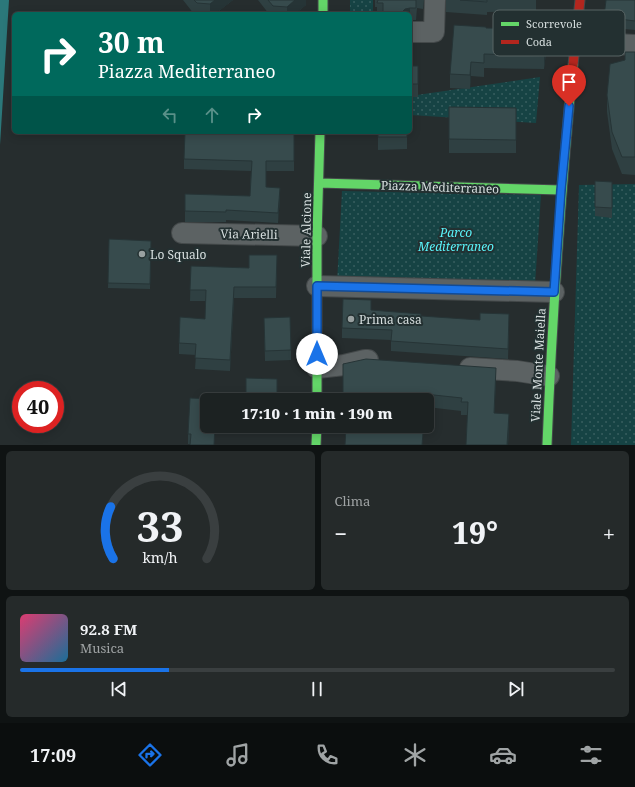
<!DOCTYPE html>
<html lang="it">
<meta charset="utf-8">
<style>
body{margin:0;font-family:"Noto Serif",serif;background:#252a2a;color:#f1f3f6;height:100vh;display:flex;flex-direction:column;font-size:15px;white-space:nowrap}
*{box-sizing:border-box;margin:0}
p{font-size:13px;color:#a0a4a5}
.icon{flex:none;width:22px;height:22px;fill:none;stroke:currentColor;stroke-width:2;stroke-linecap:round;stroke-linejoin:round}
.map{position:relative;height:445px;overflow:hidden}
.drawer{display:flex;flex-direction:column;gap:6px;padding:6px;background:#0f1313;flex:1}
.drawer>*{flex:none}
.hud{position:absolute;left:12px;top:12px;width:400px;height:122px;border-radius:6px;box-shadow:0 2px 10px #0003,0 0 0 1px #3a3f40;background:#00695c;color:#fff;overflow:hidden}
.speed{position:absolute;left:12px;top:381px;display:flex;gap:8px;font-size:20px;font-weight:700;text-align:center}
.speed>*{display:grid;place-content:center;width:52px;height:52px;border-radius:50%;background:#1c2222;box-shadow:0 2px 10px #0003,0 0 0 1px #3a3f40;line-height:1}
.speed .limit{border:6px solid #d22;background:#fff;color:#111}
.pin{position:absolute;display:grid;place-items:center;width:34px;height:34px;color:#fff;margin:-41px -17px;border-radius:50% 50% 50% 0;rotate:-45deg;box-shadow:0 0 4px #0007}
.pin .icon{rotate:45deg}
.me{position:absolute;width:44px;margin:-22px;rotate:0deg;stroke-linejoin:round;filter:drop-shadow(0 0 3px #0008)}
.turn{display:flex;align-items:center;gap:14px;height:84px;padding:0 20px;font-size:18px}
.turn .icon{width:52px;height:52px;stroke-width:2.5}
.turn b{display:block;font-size:28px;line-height:34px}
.lanes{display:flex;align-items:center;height:38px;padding:0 20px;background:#0003;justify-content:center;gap:20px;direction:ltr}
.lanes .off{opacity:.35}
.big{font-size:30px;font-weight:800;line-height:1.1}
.drawer .tile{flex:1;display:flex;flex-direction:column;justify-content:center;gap:6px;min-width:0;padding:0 14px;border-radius:6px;background:#252a2a}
.drawer .dial{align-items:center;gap:0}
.dial svg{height:104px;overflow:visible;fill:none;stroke:#3a3f40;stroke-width:7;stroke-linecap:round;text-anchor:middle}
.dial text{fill:#f1f3f6;stroke:none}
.song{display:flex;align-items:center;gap:12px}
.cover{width:48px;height:48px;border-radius:6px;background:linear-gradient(135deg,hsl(340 70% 55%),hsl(200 70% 35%))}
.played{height:4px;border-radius:2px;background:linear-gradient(90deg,#1a73e8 25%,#3a3f40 25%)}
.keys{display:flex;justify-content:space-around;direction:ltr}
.heat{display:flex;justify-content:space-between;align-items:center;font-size:22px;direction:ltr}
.drawer .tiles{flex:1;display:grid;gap:6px;grid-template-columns:1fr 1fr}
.tile:last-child{grid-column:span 2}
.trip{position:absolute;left:200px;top:393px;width:234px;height:40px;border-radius:6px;background:#1c2222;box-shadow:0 2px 10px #0003,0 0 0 1px #3a3f40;font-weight:800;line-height:40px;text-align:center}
.dock{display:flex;height:64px;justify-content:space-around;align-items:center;background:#0b0e0e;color:#a0a4a5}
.dock .icon{width:28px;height:28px}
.dock .selected{color:#1a73e8}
.dock b{font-size:18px;color:#f1f3f6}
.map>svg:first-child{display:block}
.green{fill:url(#green-dots)}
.water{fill:#2b787a}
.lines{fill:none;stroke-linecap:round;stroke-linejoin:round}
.street-casing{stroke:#44494a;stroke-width:22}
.fast-casing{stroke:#44494a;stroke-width:11}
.jam-casing{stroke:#44494a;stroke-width:11}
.street{stroke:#5c6263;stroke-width:20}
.fast{stroke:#63d668;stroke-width:9}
.jam{stroke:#b3261e;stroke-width:9}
.wall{fill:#2f4042}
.shaded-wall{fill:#263436}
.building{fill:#374b4d;stroke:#263436}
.route-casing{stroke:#114b97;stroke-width:10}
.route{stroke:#1a73e8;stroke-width:7}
.poi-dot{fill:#99a1a1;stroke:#233031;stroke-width:1.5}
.labels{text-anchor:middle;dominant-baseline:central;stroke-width:4;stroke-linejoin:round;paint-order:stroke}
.street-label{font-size:12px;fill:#d7dfdf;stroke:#233031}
.park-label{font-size:12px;font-style:italic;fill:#59f4fa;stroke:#233031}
.poi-label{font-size:12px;fill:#d7dfdf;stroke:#233031;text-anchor:start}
.key{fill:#233031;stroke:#596565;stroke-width:1}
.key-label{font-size:11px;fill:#d7dfdf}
</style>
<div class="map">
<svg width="635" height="445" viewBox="0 0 635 445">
<defs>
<pattern id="green-dots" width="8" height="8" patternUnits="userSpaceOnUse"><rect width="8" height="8" fill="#164344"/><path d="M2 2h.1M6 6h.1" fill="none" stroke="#375e5f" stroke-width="1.8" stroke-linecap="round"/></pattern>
</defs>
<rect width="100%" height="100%" fill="#262d2e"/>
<!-- green -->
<path class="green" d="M 350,0 L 373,0 L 373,14 L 350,14 Z
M 540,77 L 536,123 L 410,115 L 410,96 Z
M 635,184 L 635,445 L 571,445 L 579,185 Z
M 342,191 L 541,195 L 535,285 L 337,283 Z"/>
<!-- water -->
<path class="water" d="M 0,0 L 9,0 L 0,145 Z"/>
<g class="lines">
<defs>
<path id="street" d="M 410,32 L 434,32 L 435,0
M 574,42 L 635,45
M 182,233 L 317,236
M 317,286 L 554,292
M 317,368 L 344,365 L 365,360 L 368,360
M 470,368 L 517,371 L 549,376"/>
<path id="fast" d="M 323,0 L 323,14
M 319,183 L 561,190
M 317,400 L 317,236 L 320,132
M 316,445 L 317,426
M 547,445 C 552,318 561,191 573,65"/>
<path id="jam" d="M 573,65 L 580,0"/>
</defs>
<!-- street casing -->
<use href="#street" class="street-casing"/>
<!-- fast casing -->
<use href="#fast" class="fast-casing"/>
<!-- jam casing -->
<use href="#jam" class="jam-casing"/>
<!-- street -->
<use href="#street" class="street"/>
<!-- fast -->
<use href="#fast" class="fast"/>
<!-- jam -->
<use href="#jam" class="jam"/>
</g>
<!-- wall -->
<path class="wall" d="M 183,0 L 233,0 L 215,14 L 194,14 Z
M 258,0 L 306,0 L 306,5 L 295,14 L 269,14 Z
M 375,0 L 424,0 L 423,9 L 417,8 L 416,20 L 410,20 L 410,14 L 377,14 L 377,7 L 375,7 Z
M 446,0 L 536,0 L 536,11 L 487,12 L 487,15 L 446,12 Z
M 635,0 L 635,30 L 604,27 L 604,17 Z
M 486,28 L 548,36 L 544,69 L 484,68 L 484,77 L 471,76 L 470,89 L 450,88 L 450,74 Z
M 410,31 L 412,66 L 418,84 L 418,97 L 410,97 Z
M 635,52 L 635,175 L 622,174 L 612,149 L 607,112 L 607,95 L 625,60 Z
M 449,107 L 516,108 L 516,153 L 449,153 Z
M 294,132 L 294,171 L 266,171 L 266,187 L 280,198 L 278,223 L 226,220 L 226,222 L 185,222 L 185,194 L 250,196 L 251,171 L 184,169 L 184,159 Z
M 378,132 L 407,132 L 407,149 L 378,150 Z
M 595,181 L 612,192 L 612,218 L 595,216 Z
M 109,239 L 151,241 L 150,289 L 108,288 Z
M 277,255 L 276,298 L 234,298 L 230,371 L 195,369 L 196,355 L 179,354 L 179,343 L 205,319 L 206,301 L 190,301 L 191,266 L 249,268 Z
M 421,316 L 509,324 L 508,359 L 391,351 L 391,340 L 342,338 L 342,328 Z
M 264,318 L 291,350 L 291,360 L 265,361 Z
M 496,381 L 494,413 L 509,427 L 508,445 L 466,445 L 468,415 L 461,415 L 461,411 L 427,407 L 427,400 L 343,400 Z
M 216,399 L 190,444 L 188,444 L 188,434 Z"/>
<!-- shaded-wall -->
<path class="shaded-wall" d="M 215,0 L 233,0 L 215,14 L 210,14 L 210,4 Z
M 295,0 L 306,0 L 306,5 L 295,14 L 287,14 L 287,7 Z
M 410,8 L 410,14 L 400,14 L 405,9 Z
M 548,22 L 548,36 L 544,69 L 544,56 Z
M 471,62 L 471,76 L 470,89 L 470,75 Z
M 280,188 L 280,198 L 278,223 L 278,213 Z
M 234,287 L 234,298 L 230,371 L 230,360 Z
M 496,368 L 496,381 L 494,426 L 494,413 Z
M 509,414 L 509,427 L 508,445 L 507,445 Z"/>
<!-- building -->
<path class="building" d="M 194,0 L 215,0 L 210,4 L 197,3 Z
M 268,0 L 295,0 L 287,7 L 273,6 Z
M 378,0 L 416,0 L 416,8 L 410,8 L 405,9 L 400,14 L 383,14 L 383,3 L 377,3 Z
M 460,0 L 487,0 L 487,2 Z
M 606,0 L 635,0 L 635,21 L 604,17 Z
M 535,21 L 548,22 L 544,56 L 484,54 L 484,63 L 471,62 L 470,75 L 450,74 L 454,25 L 486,27 L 486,28 L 534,29 Z
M 410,31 L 412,66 L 418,66 L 418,84 L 410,84 Z
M 625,52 L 635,52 L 635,157 L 622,157 L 612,132 L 607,95 L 610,64 L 625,60 Z
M 449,107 L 516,108 L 516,140 L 449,139 Z
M 185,132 L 294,132 L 294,161 L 266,161 L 266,187 L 280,188 L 278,213 L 226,210 L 226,212 L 185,211 L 185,194 L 250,196 L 252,161 L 184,159 Z
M 378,132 L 407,132 L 407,137 L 378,137 Z
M 595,181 L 612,182 L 612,208 L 595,207 Z
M 109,239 L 151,241 L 150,284 L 108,283 Z
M 249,255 L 277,255 L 276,287 L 234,287 L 230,360 L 195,358 L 196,344 L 179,343 L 180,317 L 205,319 L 206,290 L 190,290 L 191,266 L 249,268 Z
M 343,299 L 371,300 L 371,310 L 421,314 L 421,316 L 480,320 L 480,313 L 509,314 L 508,349 L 391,341 L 392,330 L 342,328 Z
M 290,317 L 291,350 L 265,351 L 264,318 Z
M 366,359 L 496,368 L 494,413 L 509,414 L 507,445 L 466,445 L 468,402 L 461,402 L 462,398 L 415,393 L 415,400 L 343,400 L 343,364 Z
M 246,378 L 277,379 L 277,400 L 246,400 Z
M 190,398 L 216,399 L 216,400 L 207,400 L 207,426 L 215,426 L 214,445 L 190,445 L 191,434 L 188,434 Z
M 346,426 L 378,426 L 379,432 L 423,433 L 422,445 L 345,445 Z"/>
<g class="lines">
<defs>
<path id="route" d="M 317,354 L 317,286 L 554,292 L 561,190 L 569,106"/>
</defs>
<!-- route casing -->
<use href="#route" class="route-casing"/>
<!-- route -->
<use href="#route" class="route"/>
</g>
<!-- markers -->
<g class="poi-dot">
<circle cx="142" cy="254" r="4"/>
<circle cx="351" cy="319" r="4"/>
</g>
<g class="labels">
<!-- street labels -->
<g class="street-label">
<text transform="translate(440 187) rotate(2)">Piazza Mediterraneo</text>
<text transform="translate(306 230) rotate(-89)">Viale Alcione</text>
<text transform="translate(249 234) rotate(1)">Via Arielli</text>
<text transform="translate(538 365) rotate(-87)">Viale Monte Maiella</text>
</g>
<!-- park labels -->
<g class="park-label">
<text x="456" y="232">Parco<tspan x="456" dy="14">Mediterraneo</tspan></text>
</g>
<!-- poi labels -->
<g class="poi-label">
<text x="150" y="254">Lo Squalo</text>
<text x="359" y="319">Prima casa</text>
</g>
</g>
<!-- legend -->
<rect x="493" y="10" width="132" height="46" rx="6" class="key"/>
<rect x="501" y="22" width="18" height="4" fill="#63d668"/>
<rect x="501" y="40" width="18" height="4" fill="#b3261e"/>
<g class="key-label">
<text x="526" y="28">Scorrevole</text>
<text x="526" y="46">Coda</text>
</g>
</svg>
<div class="speed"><div class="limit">40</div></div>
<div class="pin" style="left:569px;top:106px;background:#d93025"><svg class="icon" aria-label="arrive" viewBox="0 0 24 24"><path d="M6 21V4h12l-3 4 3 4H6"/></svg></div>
<svg class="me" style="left:317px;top:354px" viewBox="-20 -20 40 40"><circle r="19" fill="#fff"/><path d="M0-13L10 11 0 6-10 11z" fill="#1a73e8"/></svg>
<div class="trip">17:10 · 1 min · 190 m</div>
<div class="hud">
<div class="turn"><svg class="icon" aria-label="right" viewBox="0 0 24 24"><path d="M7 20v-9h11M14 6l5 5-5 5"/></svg><div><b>30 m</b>Piazza Mediterraneo</div></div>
<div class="lanes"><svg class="icon off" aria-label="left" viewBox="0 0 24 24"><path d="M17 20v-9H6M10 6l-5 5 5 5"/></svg><svg class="icon off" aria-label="ahead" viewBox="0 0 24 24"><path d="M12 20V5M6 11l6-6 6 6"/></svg><svg class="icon" aria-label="right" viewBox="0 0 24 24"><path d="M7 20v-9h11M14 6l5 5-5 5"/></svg></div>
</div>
</div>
<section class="drawer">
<div class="tiles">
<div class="tile dial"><svg viewBox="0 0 100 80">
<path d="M14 69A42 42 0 1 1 86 69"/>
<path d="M14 69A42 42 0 0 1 12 29" stroke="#1a73e8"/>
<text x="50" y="56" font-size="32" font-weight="700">33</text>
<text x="50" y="72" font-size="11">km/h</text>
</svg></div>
<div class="tile"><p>Clima</p>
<div class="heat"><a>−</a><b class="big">19°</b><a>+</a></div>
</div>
<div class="tile">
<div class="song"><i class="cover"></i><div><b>92.8 FM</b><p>Musica</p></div></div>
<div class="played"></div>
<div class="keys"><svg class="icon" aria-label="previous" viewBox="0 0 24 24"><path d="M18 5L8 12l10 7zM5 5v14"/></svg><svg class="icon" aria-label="pause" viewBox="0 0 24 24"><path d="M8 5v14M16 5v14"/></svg><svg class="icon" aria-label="next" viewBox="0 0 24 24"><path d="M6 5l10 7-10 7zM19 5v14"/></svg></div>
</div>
</div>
</section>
<nav class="dock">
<b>17:09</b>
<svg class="icon selected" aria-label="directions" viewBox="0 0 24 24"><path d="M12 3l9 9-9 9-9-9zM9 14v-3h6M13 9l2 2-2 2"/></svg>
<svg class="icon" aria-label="music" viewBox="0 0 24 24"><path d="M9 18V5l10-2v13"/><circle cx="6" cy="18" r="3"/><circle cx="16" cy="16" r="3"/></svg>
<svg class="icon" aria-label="phone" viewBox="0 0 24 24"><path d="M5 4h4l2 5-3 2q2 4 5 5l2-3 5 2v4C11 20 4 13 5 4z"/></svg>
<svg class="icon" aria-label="climate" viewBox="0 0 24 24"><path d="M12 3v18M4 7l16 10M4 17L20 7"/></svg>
<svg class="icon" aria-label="car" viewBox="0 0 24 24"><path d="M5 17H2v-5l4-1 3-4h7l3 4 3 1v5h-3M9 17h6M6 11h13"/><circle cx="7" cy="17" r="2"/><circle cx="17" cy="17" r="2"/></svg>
<svg class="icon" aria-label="filters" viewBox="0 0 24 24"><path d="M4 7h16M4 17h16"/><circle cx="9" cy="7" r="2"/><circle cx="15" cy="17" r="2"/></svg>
</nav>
